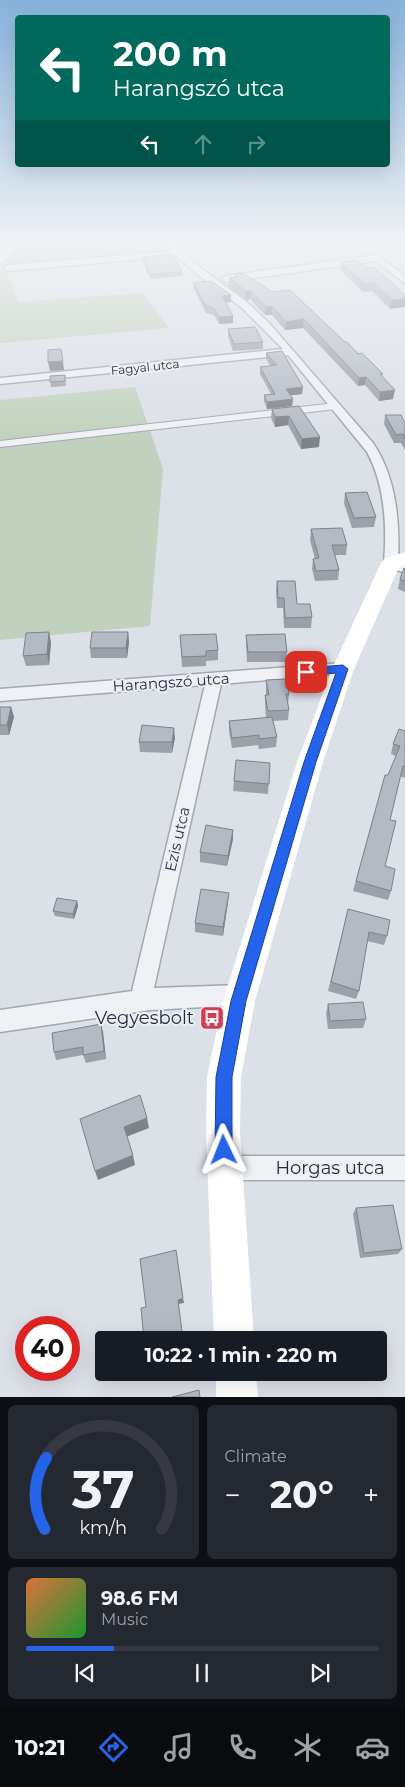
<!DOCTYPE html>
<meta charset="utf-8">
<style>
body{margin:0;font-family:Montserrat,sans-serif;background:#242831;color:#f1f3f6;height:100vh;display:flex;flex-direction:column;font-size:19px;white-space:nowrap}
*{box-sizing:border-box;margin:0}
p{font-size:16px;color:#9ea1a6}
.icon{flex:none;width:28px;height:28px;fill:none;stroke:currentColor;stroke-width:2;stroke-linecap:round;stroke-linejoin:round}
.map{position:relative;height:1397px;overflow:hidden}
.sheet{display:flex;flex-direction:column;gap:8px;padding:8px;background:#0d0f14;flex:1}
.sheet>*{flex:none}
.guide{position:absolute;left:15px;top:15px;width:375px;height:152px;border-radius:5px;box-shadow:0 5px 20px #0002;background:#00695c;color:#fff;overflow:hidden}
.speed{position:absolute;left:15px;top:1316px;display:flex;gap:10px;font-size:25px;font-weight:700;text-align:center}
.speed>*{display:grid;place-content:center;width:65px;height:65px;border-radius:50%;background:#171b24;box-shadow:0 5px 20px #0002;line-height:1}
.speed .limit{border:8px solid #d22;background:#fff;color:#111}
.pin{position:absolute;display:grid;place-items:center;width:42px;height:42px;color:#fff;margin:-21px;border-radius:10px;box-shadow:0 2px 8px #0006}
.me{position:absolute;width:55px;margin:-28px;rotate:358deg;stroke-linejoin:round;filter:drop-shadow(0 0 4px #0008)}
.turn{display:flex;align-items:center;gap:18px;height:105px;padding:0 15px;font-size:22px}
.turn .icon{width:65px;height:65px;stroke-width:2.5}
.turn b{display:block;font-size:35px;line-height:42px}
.lanes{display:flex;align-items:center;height:48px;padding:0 15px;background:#0003;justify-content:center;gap:25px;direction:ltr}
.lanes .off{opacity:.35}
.big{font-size:38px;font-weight:700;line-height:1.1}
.sheet .card{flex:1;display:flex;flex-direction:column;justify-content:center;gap:8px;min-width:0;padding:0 18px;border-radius:8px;background:#242831}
.sheet .dial{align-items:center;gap:0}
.dial svg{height:130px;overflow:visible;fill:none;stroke:#363941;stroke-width:7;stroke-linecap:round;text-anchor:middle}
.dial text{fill:#f1f3f6;stroke:none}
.song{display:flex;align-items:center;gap:15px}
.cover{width:60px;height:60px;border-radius:8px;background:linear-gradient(135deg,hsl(20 70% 55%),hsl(130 70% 35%))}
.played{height:5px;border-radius:2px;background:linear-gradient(90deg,#2563eb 25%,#363941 25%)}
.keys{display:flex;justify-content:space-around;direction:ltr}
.heat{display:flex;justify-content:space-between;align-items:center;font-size:28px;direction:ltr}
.sheet .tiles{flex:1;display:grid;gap:8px;grid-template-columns:1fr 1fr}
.card:last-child{grid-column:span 2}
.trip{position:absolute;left:95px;top:1331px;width:292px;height:50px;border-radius:5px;background:#171b24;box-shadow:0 5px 20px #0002;font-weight:700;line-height:50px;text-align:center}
.tab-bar{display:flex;height:80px;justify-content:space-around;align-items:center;background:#090b0e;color:#9ea1a6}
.tab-bar .icon{width:35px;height:35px}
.tab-bar .selected{color:#2563eb}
.tab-bar b{font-size:22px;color:#f1f3f6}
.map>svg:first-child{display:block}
.green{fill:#c2d1bd}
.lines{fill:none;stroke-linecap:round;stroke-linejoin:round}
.lane-casing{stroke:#a2a7b1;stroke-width:8}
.street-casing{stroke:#a2a7b1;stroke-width:3}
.lane{stroke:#eff1f5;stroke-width:6}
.street{fill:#eff1f5;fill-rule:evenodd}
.secondary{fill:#fff;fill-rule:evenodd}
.wall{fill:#9ba0a9}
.shaded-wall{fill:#7e8289}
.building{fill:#b4bac4;stroke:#7e8289}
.route{fill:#2563eb;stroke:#184099}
.labels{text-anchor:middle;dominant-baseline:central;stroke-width:4;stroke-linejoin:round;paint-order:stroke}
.far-street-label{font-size:12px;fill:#262e3d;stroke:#eceff5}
.street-label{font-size:15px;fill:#262e3d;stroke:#eceff5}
.near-poi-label{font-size:18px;fill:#262e3d;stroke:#eceff5;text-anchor:end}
.near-street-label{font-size:18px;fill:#262e3d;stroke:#eceff5}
</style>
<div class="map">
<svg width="405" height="1397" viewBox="0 0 405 1397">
<rect width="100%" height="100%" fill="#dce0e7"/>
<!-- green -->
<path class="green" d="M 28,243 L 158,243 L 165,253 L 5,268 L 18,302 L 143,293 L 169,328 L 0,343 L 0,271 Z
M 135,387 L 163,469 L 150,626 L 0,640 L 0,400 Z"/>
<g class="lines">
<defs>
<path id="lane" d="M 0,444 L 336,406"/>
<path id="street" d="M 13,243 L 22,243 L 3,263 L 0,264 L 0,256 Z
M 167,243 L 175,243 L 193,262 L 248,303 L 269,323 L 373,443 C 396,477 400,521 398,561 L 405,564 L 405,573 L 386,566 L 384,563 C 387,526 385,485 367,452 L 288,355 L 0,384 L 0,378 L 283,349 L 241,307 L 197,274 L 177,256 L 8,271 L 4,268 L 8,265 L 173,251 Z
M 377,255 L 405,276 L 405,283 L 375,261 L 226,282 L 222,279 L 226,276 Z
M 343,663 L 349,665 L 351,669 L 349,673 L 221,684 L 154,988 L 240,985 L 248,988 L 251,995 L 248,1002 L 240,1005 L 150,1010 L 0,1032 L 0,1010 L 132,991 L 205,685 L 0,701 L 0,689 Z
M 224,1156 L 405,1156 L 405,1180 L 224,1180 L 215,1177 L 212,1168 L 215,1159 Z"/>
</defs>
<!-- lane casing -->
<use href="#lane" class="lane-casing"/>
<!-- street casing -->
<use href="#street" class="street-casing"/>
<!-- lane -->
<use href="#lane" class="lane"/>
<!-- street -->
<use href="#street" class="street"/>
<!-- secondary -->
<path class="secondary" d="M 405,552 L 405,565 L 399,567 L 354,669 L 323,762 L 255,1001 L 241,1077 L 240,1132 L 254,1340 L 214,1340 L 206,1132 L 207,1077 L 223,1001 L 297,762 L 332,669 L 381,563 L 384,559 Z
M 216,1372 L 256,1372 L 258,1397 L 216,1397 Z"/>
</g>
<!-- wall -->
<path class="wall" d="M 143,257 L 182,272 L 183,276 L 150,279 L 143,261 Z
M 341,262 L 366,268 L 405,295 L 390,309 L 372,291 L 363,292 L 340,270 Z
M 235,274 L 345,342 L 383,374 L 382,376 L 393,399 L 379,401 L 365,385 L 358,386 L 303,328 L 285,330 L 272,315 L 265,315 L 250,299 L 246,300 L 228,286 L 229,278 L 235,277 Z
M 193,283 L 231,302 L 225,303 L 233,316 L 233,323 L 219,324 L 214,315 L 206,313 L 194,289 Z
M 228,329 L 263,342 L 263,349 L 233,351 L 228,336 Z
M 266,353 L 302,394 L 290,395 L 293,399 L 292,406 L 267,409 L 264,401 L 264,395 L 271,394 L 260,374 L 260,367 L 271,366 L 266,359 Z
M 65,375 L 66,386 L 51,387 L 50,376 Z
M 299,406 L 319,447 L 301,449 L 288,425 L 275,427 L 271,418 L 272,409 Z
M 385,415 L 405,423 L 405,450 L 401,443 L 394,443 L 384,424 Z
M 345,493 L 376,517 L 374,527 L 352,528 L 344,503 Z
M 311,529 L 347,545 L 346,555 L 335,555 L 339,570 L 338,580 L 315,581 L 312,569 L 313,559 L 315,559 L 310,540 Z
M 405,569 L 405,592 L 398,589 L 400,579 Z
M 277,581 L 297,604 L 312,617 L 311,628 L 284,628 L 283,608 L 277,608 L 276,591 Z
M 128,632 L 129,642 L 127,658 L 91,658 L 90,648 Z
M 180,635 L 218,650 L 218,660 L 206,661 L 206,666 L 182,667 Z
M 246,635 L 287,652 L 286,662 L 247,662 L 246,645 Z
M 51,642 L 49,665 L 26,666 L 23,656 Z
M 266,680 L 289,694 L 288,704 L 289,710 L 288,720 L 273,721 L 277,737 L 276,747 L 259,749 L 258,745 L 232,748 L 229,731 L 229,721 L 266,718 L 265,705 L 265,695 L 266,695 Z
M 0,707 L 11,707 L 14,717 L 9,735 L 0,735 Z
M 405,731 L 405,778 L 400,776 L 390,820 L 385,866 L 391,891 L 388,900 L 353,891 L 385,775 L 388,775 L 396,756 L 391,754 L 393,744 Z
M 175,738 L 172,753 L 140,752 L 139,742 Z
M 270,763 L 268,794 L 233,791 L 234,781 Z
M 233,830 L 233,839 L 227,866 L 200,862 L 200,852 Z
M 77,901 L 78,906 L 74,919 L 55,916 L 53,911 Z
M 228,902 L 223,936 L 195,932 L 195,923 Z
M 348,909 L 387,936 L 384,945 L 367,941 L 359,991 L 356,999 L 328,991 Z
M 328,1004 L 366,1019 L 363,1028 L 328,1029 L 326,1013 Z
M 103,1032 L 106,1059 L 86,1063 L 83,1055 L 56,1060 L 54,1052 Z
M 356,1208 L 402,1249 L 398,1254 L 360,1258 L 353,1214 Z"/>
<!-- shaded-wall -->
<path class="shaded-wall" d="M 246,291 L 251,291 L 250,299 L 246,300 Z
M 231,295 L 231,302 L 222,303 L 222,296 Z
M 405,299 L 405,307 L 390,309 L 392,300 Z
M 272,306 L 272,315 L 265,315 L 266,307 Z
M 233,316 L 233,323 L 219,324 L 219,317 Z
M 304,319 L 303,328 L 285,330 L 286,322 Z
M 63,361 L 64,370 L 50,371 L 48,362 Z
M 366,377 L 365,385 L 358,386 L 359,378 Z
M 303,387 L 302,394 L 286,396 L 286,389 Z
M 395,390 L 393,399 L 379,401 L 380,392 Z
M 293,399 L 292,406 L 267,409 L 267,402 Z
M 289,416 L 288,425 L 275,427 L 275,417 Z
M 320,437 L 319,447 L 301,449 L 302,439 Z
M 49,632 L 51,642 L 49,665 L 47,654 Z
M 128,632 L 129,642 L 127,658 L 126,648 Z
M 11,707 L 14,717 L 9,735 L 7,725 Z
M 174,728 L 175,738 L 172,753 L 172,742 Z
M 233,830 L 233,839 L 227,866 L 228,856 Z
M 229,893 L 228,902 L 223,936 L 223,927 Z
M 77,901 L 78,906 L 74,919 L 73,914 Z
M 101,1024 L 103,1032 L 106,1059 L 104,1051 Z
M 147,1118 L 149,1128 L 126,1137 L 124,1127 Z
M 133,1155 L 135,1165 L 98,1180 L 95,1171 Z
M 183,1298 L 184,1303 L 178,1304 L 178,1300 Z"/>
<!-- building -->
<path class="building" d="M 173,254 L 182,272 L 150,274 L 143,257 Z
M 357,260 L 366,268 L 374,267 L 405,295 L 405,299 L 392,300 L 373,283 L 364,284 L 341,262 Z
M 243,273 L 272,292 L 290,290 L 345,342 L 347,342 L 358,354 L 362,353 L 383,374 L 380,374 L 395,390 L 380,392 L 366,377 L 359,378 L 304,319 L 286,322 L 272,306 L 266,307 L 251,291 L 246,291 L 229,278 L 238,277 L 235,274 Z
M 211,281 L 231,295 L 222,296 L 233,316 L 219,317 L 214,308 L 206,306 L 193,283 Z
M 255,327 L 263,342 L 234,344 L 228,329 Z
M 61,349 L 63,361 L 48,362 L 48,350 Z
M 282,351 L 303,387 L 286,389 L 293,399 L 267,402 L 264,395 L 275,394 L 260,367 L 277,365 L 266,353 Z
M 65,375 L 65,381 L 50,382 L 50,376 Z
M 299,406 L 320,437 L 302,439 L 289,416 L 275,417 L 272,409 Z
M 385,415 L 401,415 L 405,423 L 405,439 L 403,434 L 396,435 Z
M 367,492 L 376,517 L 354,518 L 345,493 Z
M 342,528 L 347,545 L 332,545 L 339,570 L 316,571 L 313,559 L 319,558 L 311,529 Z
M 404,568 L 405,569 L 405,581 L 400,579 Z
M 277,581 L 295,581 L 297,604 L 310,604 L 312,617 L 285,618 L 284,598 L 278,598 Z
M 49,632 L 47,654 L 23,656 L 26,633 Z
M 92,632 L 128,632 L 126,648 L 90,648 Z
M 216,634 L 218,650 L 206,651 L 206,656 L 182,657 L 180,635 Z
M 285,634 L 287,652 L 248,652 L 246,635 Z
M 287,679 L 289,694 L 286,694 L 289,710 L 268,711 L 265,695 L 269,695 L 266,680 Z
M 0,707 L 11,707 L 7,725 L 0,725 Z
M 272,717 L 277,737 L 259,739 L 259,735 L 232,738 L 229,721 Z
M 142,725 L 174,728 L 172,742 L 139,742 Z
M 399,729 L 405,731 L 405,767 L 403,766 L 390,820 L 396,821 L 385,866 L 395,869 L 391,891 L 356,881 L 385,775 L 388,775 L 400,746 L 393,744 Z
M 236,760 L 270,763 L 269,784 L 234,781 Z
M 206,825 L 233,830 L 228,856 L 200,852 Z
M 201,889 L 229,893 L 223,927 L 195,923 Z
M 57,898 L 77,901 L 73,914 L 53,911 Z
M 348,909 L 390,920 L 387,936 L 369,932 L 359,991 L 331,982 Z
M 363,1002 L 366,1019 L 330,1021 L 328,1004 Z
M 101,1024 L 104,1051 L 83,1055 L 83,1047 L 54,1052 L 52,1033 Z
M 140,1095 L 147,1118 L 124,1127 L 133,1155 L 95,1171 L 80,1119 Z
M 393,1205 L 402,1249 L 364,1253 L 356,1208 Z
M 176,1250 L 183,1298 L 178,1300 L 183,1340 L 144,1340 L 141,1308 L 146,1307 L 140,1259 Z
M 199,1390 L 200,1397 L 172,1397 Z"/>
<!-- sky -->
<linearGradient id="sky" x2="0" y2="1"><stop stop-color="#87b2db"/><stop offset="0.55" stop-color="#eff1f4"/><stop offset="1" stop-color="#eff1f4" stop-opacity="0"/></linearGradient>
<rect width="405" height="439" fill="url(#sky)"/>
<!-- route -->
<path class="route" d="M 343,665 L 348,669 L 316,762 L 246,1001 L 232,1077 L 232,1150 L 229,1156 L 224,1158 L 218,1156 L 215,1150 L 216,1077 L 231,1001 L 304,762 L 336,673 L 306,676 L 300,672 L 306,668 Z"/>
<!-- icons -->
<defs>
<symbol id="bus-square" viewBox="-11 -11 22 22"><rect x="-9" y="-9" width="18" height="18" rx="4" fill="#cf3e53" stroke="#eceff5"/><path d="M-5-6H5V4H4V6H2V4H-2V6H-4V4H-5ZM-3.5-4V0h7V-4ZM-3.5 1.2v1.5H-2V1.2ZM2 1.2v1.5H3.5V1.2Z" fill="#fff"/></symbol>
</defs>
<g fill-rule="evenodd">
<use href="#bus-square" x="198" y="1004" width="28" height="28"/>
</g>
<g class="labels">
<!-- far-street labels -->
<g class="far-street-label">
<text transform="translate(145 367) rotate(-6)">Fagyal utca</text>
</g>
<!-- street labels -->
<g class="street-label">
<text transform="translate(171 682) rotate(-4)">Harangszó utca</text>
<text transform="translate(177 839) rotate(-77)">Ezis utca</text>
</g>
<!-- near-poi labels -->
<g class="near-poi-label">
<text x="194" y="1018">Vegyesbolt</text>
</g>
<!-- near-street labels -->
<g class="near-street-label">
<text x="330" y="1168">Horgas utca</text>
</g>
</g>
</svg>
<div class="speed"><div class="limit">40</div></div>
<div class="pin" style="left:306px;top:672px;background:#d93025"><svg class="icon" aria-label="arrive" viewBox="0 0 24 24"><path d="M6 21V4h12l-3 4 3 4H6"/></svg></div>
<svg class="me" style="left:224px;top:1150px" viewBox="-20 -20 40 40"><path d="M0-17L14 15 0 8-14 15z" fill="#2563eb" stroke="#fff" stroke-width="4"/></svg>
<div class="trip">10:22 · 1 min · 220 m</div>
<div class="guide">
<div class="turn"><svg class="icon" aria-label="left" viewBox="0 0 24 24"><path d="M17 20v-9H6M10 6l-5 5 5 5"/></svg><div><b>200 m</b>Harangszó utca</div></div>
<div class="lanes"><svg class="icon" aria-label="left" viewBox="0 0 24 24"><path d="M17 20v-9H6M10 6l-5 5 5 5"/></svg><svg class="icon off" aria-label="ahead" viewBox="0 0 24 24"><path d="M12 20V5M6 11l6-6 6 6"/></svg><svg class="icon off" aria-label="right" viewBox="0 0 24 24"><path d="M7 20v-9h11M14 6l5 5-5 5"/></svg></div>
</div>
</div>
<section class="sheet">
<div class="tiles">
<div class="card dial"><svg viewBox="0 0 100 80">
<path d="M14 69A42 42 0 1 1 86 69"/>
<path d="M14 69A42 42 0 0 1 15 25" stroke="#2563eb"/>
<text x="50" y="56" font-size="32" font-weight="700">37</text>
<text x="50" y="72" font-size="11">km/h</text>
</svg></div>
<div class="card"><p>Climate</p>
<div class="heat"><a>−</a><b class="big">20°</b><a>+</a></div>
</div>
<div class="card">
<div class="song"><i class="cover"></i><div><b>98.6 FM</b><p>Music</p></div></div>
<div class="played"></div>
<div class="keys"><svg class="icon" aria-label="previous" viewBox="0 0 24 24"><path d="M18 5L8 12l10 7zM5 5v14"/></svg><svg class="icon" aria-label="pause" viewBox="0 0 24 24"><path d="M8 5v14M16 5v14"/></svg><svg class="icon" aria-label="next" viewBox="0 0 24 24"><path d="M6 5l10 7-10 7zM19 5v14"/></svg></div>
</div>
</div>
</section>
<nav class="tab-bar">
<b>10:21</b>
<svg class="icon selected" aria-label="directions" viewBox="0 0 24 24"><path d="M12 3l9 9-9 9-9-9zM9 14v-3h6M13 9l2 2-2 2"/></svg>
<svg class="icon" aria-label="music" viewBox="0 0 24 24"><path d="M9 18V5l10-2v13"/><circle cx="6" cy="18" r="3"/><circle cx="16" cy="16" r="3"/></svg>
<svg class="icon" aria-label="phone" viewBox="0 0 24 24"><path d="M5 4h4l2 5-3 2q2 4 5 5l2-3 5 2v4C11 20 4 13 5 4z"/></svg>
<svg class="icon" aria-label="climate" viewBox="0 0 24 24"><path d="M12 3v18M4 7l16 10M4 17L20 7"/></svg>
<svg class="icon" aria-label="car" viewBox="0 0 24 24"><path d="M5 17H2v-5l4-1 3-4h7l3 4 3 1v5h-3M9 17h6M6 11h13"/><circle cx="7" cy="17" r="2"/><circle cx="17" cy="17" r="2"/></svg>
</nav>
